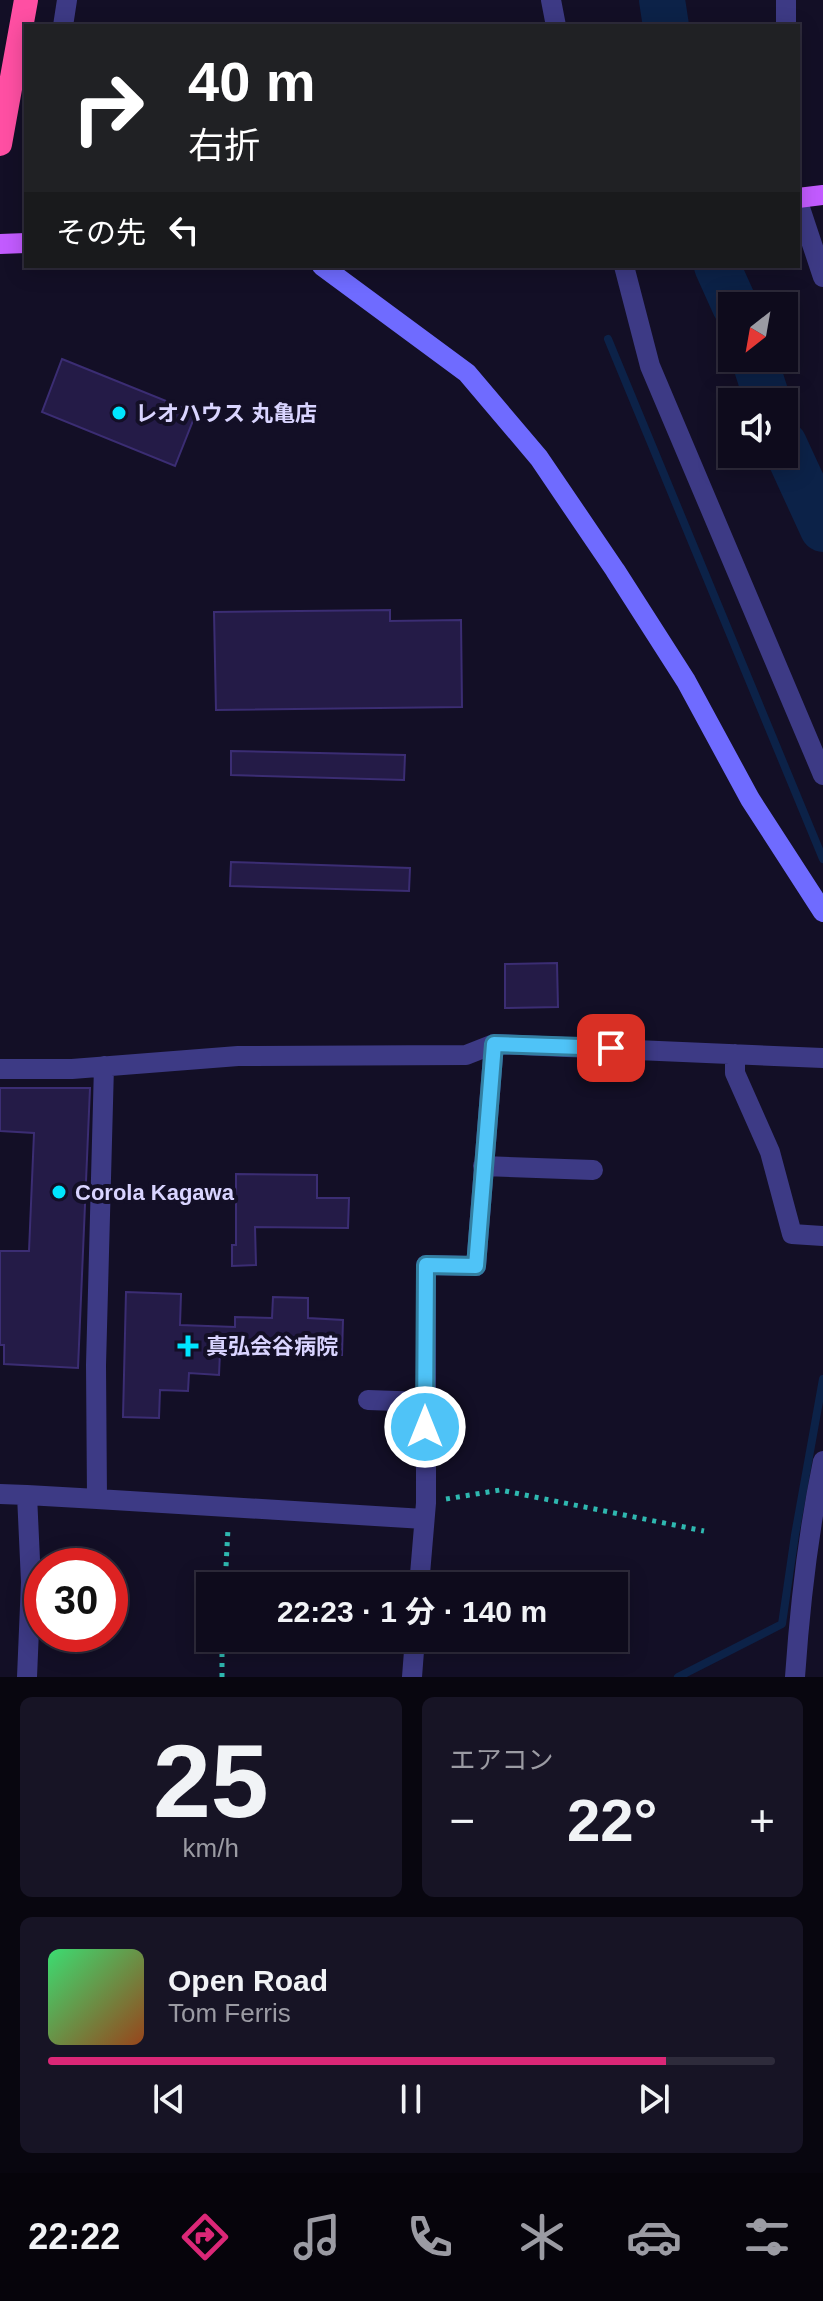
<!DOCTYPE html>
<html lang="ja">
<meta charset="utf-8">
<style>
body{margin:0;font-family:Helvetica,"Noto Sans JP",sans-serif;background:#171425;color:#f1f3f6;height:100vh;display:flex;flex-direction:column;font-size:30px;white-space:nowrap}
*{box-sizing:border-box;margin:0}
p{font-size:26px;color:#9b9ba3}
.icon{flex:none;width:44px;height:44px;fill:none;stroke:currentColor;stroke-width:2;stroke-linecap:round;stroke-linejoin:round}
.map{position:relative;height:1677px;overflow:hidden}
.drawer{display:flex;flex-direction:column;gap:20px;padding:20px;background:#08060f;flex:1}
.drawer>*{flex:none}
.banner{position:absolute;left:24px;top:24px;width:776px;height:244px;border-radius:0px;box-shadow:0 4px 20px #0003,0 0 0 2px #2e2b3b;background:#202124;color:#fff;overflow:hidden}
.needle{width:52px;rotate:211deg}
.tools{position:absolute;left:718px;top:292px;display:grid;gap:16px}
.tools a{display:grid;place-items:center;width:80px;height:80px;border-radius:0px;background:#0e0b1c;box-shadow:0 4px 20px #0003,0 0 0 2px #2e2b3b;font-size:40px}
.speed{position:absolute;left:24px;top:1548px;display:flex;gap:16px;font-size:40px;font-weight:700;text-align:center}
.speed>*{display:grid;place-content:center;width:104px;height:104px;border-radius:50%;background:#0e0b1c;box-shadow:0 4px 20px #0003,0 0 0 2px #2e2b3b;line-height:1}
.speed .limit{border:12px solid #d22;background:#fff;color:#111}
.pin{position:absolute;display:grid;place-items:center;width:68px;height:68px;color:#fff;margin:-34px;border-radius:16px;box-shadow:0 4px 12px #0006}
.me{position:absolute;width:88px;margin:-44px;rotate:0deg;stroke-linejoin:round;filter:drop-shadow(0 0 6px #0008)}
.turn{display:flex;align-items:center;gap:28px;height:168px;padding:0 32px;font-size:36px}
.turn .icon{width:104px;height:104px;stroke-width:2.5}
.turn b{display:block;font-size:56px;line-height:68px}
.then{display:flex;align-items:center;height:76px;padding:0 32px;background:#0003;gap:16px;font-size:30px}
.big{font-size:60px;font-weight:700;line-height:1.1}
.drawer .card{flex:1;display:flex;flex-direction:column;justify-content:center;gap:12px;min-width:0;padding:0 28px;border-radius:12px;background:#171425}
.drawer .dial{align-items:center;gap:0}
.dial b{font-size:104px;line-height:1}
.song{display:flex;align-items:center;gap:24px}
.cover{width:96px;height:96px;border-radius:12px;background:linear-gradient(135deg,hsl(140 70% 55%),hsl(20 70% 35%))}
.played{height:8px;border-radius:4px;background:linear-gradient(90deg,#db2777 85%,#2e2b3b 85%)}
.keys{display:flex;justify-content:space-around;direction:ltr}
.heat{display:flex;justify-content:space-between;align-items:center;font-size:44px;direction:ltr}
.drawer .tiles{flex:1;display:grid;gap:20px;grid-template-columns:1fr 1fr}
.card:last-child{grid-column:span 2}
.trip{position:absolute;left:196px;top:1572px;width:432px;height:80px;border-radius:0px;background:#0e0b1c;box-shadow:0 4px 20px #0003,0 0 0 2px #2e2b3b;font-weight:700;line-height:80px;text-align:center}
.dock{display:flex;height:128px;justify-content:space-around;align-items:center;background:#06040b;color:#9b9ba3}
.dock .icon{width:56px;height:56px}
.dock .on{color:#db2777}
.dock b{font-size:36px;color:#f1f3f6}
.map>svg:first-child{display:block}
.lines{fill:none;stroke-linecap:round;stroke-linejoin:round}
.stream{stroke:#0c2248;stroke-width:8}
.river{stroke:#0c2248;stroke-width:46}
.building{fill:#241b47;stroke:#3b2d73;stroke-width:2}
.path{stroke:#2fb8b0;stroke-width:5;stroke-dasharray:4 6;stroke-linecap:butt}
.street{stroke:#3d3a85;stroke-width:20}
.secondary{stroke:#6f6bff;stroke-width:20}
.primary{stroke:#c25bff;stroke-width:20}
.highway{stroke:#ff4fa3;stroke-width:24}
.route-casing{stroke:#337fa1;stroke-width:20}
.route{stroke:#4fc3f7;stroke-width:14}
.poi-dot{fill:#00e5ff;stroke:#130f26;stroke-width:3}
.labels{text-anchor:middle;dominant-baseline:central;stroke-width:8;stroke-linejoin:round;paint-order:stroke}
.poi-label{font-size:22px;font-weight:bold;fill:#d9d4ff;stroke:#130f26;text-anchor:start}
</style>
<div class="map">
<svg width="823" height="1677" viewBox="0 0 823 1677">
<rect width="100%" height="100%" fill="#130f26"/>
<g class="lines">
<!-- stream -->
<path class="stream" d="M 608,339 L 823,859
M 678,1677 L 782,1624 L 795,1535 L 823,1379"/>
<!-- river -->
<path class="river" d="M 662,0 L 666,26
M 717,266 L 735,306
M 754,358 L 768,402
M 784,444 L 823,529"/>
</g>
<!-- building -->
<path class="building" d="M 62,359 L 196,413 L 175,466 L 42,412 Z
M 390,610 L 390,621 L 461,620 L 462,707 L 216,710 L 214,612 Z
M 231,751 L 405,755 L 404,780 L 231,775 Z
M 231,862 L 410,868 L 409,891 L 230,886 Z
M 557,963 L 558,1007 L 505,1008 L 505,964 Z
M 0,1088 L 90,1088 L 78,1368 L 4,1364 L 4,1345 L 0,1345 L 0,1251 L 29,1251 L 34,1133 L 0,1131 Z
M 236,1174 L 317,1175 L 317,1198 L 349,1198 L 348,1228 L 255,1227 L 256,1265 L 232,1266 L 232,1245 L 236,1245 Z
M 126,1292 L 181,1294 L 180,1325 L 235,1327 L 235,1317 L 272,1318 L 273,1297 L 308,1298 L 308,1318 L 343,1320 L 342,1355 L 220,1352 L 219,1375 L 189,1373 L 188,1391 L 160,1390 L 159,1418 L 123,1417 Z"/>
<g class="lines">
<!-- path -->
<path class="path" d="M 446,1499 L 500,1490 L 704,1531
M 225,1586 L 228,1528
M 222,1677 L 222,1638"/>
<!-- street -->
<path class="street" d="M 551,0 L 556,26
M 63,26 L 67,0
M 786,26 L 786,0
M 798,202 L 823,277
M 624,266 L 650,366 L 823,775
M 735,1054 L 735,1073 L 770,1152 L 792,1234 L 823,1236
M 0,1069 L 72,1069 L 238,1056 L 466,1055 L 494,1044 L 823,1058
M 483,1166 L 593,1170
M 368,1400 L 425,1402
M 0,1494 L 27,1495
M 97,1499 L 424,1519
M 419,1586 L 426,1503 L 426,1265 L 476,1266 L 494,1044
M 27,1677 L 31,1582 L 27,1495 L 97,1499 L 96,1365 L 104,1066
M 412,1677 L 415,1638
M 795,1677 C 800,1604 808,1533 823,1461"/>
<!-- secondary -->
<path class="secondary" d="M 322,266 L 467,373 L 539,458 L 615,570 L 686,681 L 750,799 L 823,912"/>
<!-- primary -->
<path class="primary" d="M 798,198 L 823,195
M 0,244 L 26,243"/>
<!-- highway -->
<path class="highway" d="M 0,144 L 26,0"/>
</g>
<g class="lines">
<defs>
<path id="route" d="M 425,1427 L 426,1265 L 476,1266 L 494,1044 L 611,1048"/>
</defs>
<!-- route casing -->
<use href="#route" class="route-casing"/>
<!-- route -->
<use href="#route" class="route"/>
</g>
<!-- markers -->
<g class="poi-dot">
<circle cx="119" cy="413" r="8"/>
<circle cx="59" cy="1192" r="8"/>
<path d="M184 1334h8v8h8v8h-8v8h-8v-8h-8v-8h8z"/>
</g>
<g class="labels">
<!-- poi labels -->
<g class="poi-label">
<text x="135" y="413">レオハウス 丸亀店</text>
<text x="75" y="1192">Corola Kagawa</text>
<text x="206" y="1346">真弘会谷病院</text>
</g>
</g>
</svg>
<div class="tools">
<a><svg class="needle" viewBox="-14 -14 28 28"><path d="M0-13l5 13h-10z" fill="#e53935"/><path d="M0 13l5-13h-10z" fill="#9b9ba3"/></svg></a>
<a><svg class="icon" aria-label="sound" viewBox="0 0 24 24"><path d="M4 9h4l5-4v14l-5-4H4zM17 9q2 3 0 6"/></svg></a>
</div>
<div class="speed"><div class="limit">30</div></div>
<div class="pin" style="left:611px;top:1048px;background:#d93025"><svg class="icon" aria-label="arrive" viewBox="0 0 24 24"><path d="M6 21V4h12l-3 4 3 4H6"/></svg></div>
<svg class="me" style="left:425px;top:1427px" viewBox="-20 -20 40 40"><circle r="17" fill="#4fc3f7" stroke="#fff" stroke-width="3"/><path d="M0-11L8 9 0 5-8 9z" fill="#fff"/></svg>
<div class="trip">22:23 · 1 分 · 140 m</div>
<div class="banner">
<div class="turn"><svg class="icon" aria-label="right" viewBox="0 0 24 24"><path d="M7 20v-9h11M14 6l5 5-5 5"/></svg><div><b>40 m</b>右折</div></div>
<div class="then">その先<svg class="icon" aria-label="left" viewBox="0 0 24 24"><path d="M17 20v-9H6M10 6l-5 5 5 5"/></svg></div>
</div>
</div>
<section class="drawer">
<div class="tiles">
<div class="card dial"><b>25</b><p>km/h</p></div>
<div class="card"><p>エアコン</p>
<div class="heat"><a>−</a><b class="big">22°</b><a>+</a></div>
</div>
<div class="card">
<div class="song"><i class="cover"></i><div><b>Open Road</b><p>Tom Ferris</p></div></div>
<div class="played"></div>
<div class="keys"><svg class="icon" aria-label="previous" viewBox="0 0 24 24"><path d="M18 5L8 12l10 7zM5 5v14"/></svg><svg class="icon" aria-label="pause" viewBox="0 0 24 24"><path d="M8 5v14M16 5v14"/></svg><svg class="icon" aria-label="next" viewBox="0 0 24 24"><path d="M6 5l10 7-10 7zM19 5v14"/></svg></div>
</div>
</div>
</section>
<nav class="dock">
<b>22:22</b>
<svg class="icon on" aria-label="directions" viewBox="0 0 24 24"><path d="M12 3l9 9-9 9-9-9zM9 14v-3h6M13 9l2 2-2 2"/></svg>
<svg class="icon" aria-label="music" viewBox="0 0 24 24"><path d="M9 18V5l10-2v13"/><circle cx="6" cy="18" r="3"/><circle cx="16" cy="16" r="3"/></svg>
<svg class="icon" aria-label="phone" viewBox="0 0 24 24"><path d="M5 4h4l2 5-3 2q2 4 5 5l2-3 5 2v4C11 20 4 13 5 4z"/></svg>
<svg class="icon" aria-label="climate" viewBox="0 0 24 24"><path d="M12 3v18M4 7l16 10M4 17L20 7"/></svg>
<svg class="icon" aria-label="car" viewBox="0 0 24 24"><path d="M5 17H2v-5l4-1 3-4h7l3 4 3 1v5h-3M9 17h6M6 11h13"/><circle cx="7" cy="17" r="2"/><circle cx="17" cy="17" r="2"/></svg>
<svg class="icon" aria-label="filters" viewBox="0 0 24 24"><path d="M4 7h16M4 17h16"/><circle cx="9" cy="7" r="2"/><circle cx="15" cy="17" r="2"/></svg>
</nav>
